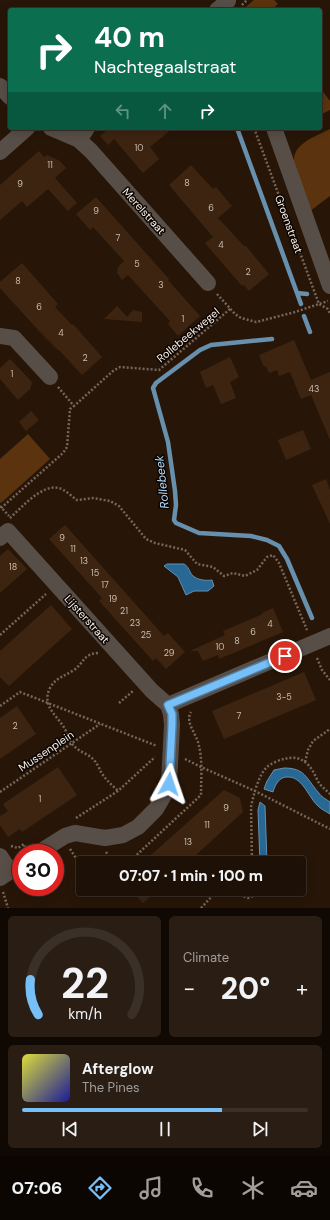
<!DOCTYPE html>
<meta charset="utf-8">
<style>
body{margin:0;font-family:"DM Sans",sans-serif;background:#2a1e14;color:#f1f3f6;height:100vh;display:flex;flex-direction:column;font-size:15px;white-space:nowrap}
*{box-sizing:border-box;margin:0}
p{font-size:13px;color:#a09d9b}
.icon{flex:none;width:22px;height:22px;fill:none;stroke:currentColor;stroke-width:2;stroke-linecap:round;stroke-linejoin:round}
.map{position:relative;height:908px;overflow:hidden}
.sheet{display:flex;flex-direction:column;gap:8px;padding:8px;background:#100903;flex:1}
.sheet>*{flex:none}
.banner{position:absolute;left:8px;top:8px;width:314px;height:122px;border-radius:4px;box-shadow:0 2px 10px #0003,0 0 0 1px #3b3028;background:#0b6e4f;color:#fff;overflow:hidden}
.speed{position:absolute;left:12px;top:844px;display:flex;gap:8px;font-size:20px;font-weight:700;text-align:center}
.speed>*{display:grid;place-content:center;width:52px;height:52px;border-radius:50%;background:#1d1006;box-shadow:0 2px 10px #0003,0 0 0 1px #3b3028;line-height:1}
.speed .limit{border:6px solid #d22;background:#fff;color:#111}
.pin{position:absolute;display:grid;place-items:center;width:34px;height:34px;color:#fff;margin:-17px;border:2px solid #fff;border-radius:50%;box-shadow:0 1px 4px #0007}
.me{position:absolute;width:44px;margin:-22px;rotate:5deg;stroke-linejoin:round;filter:drop-shadow(0 0 3px #0008)}
.turn{display:flex;align-items:center;gap:14px;height:84px;padding:0 20px;font-size:18px}
.turn .icon{width:52px;height:52px;stroke-width:2.5}
.turn b{display:block;font-size:28px;line-height:34px}
.lanes{display:flex;align-items:center;height:38px;padding:0 20px;background:#0003;justify-content:center;gap:20px;direction:ltr}
.lanes .off{opacity:.35}
.big{font-size:30px;font-weight:800;line-height:1.1}
.sheet .tile{flex:1;display:flex;flex-direction:column;justify-content:center;gap:6px;min-width:0;padding:0 14px;border-radius:6px;background:#2a1e14}
.sheet .dial{align-items:center;gap:0}
.dial svg{height:104px;overflow:visible;fill:none;stroke:#3b3028;stroke-width:7;stroke-linecap:round;text-anchor:middle}
.dial text{fill:#f1f3f6;stroke:none}
.song{display:flex;align-items:center;gap:12px}
.cover{width:48px;height:48px;border-radius:6px;background:linear-gradient(135deg,hsl(60 70% 55%),hsl(240 70% 35%))}
.played{height:4px;border-radius:2px;background:linear-gradient(90deg,#77bff7 70%,#3b3028 70%)}
.keys{display:flex;justify-content:space-around;direction:ltr}
.heat{display:flex;justify-content:space-between;align-items:center;font-size:22px;direction:ltr}
.sheet .tiles{flex:1;display:grid;gap:8px;grid-template-columns:1fr 1fr}
.tile:last-child{grid-column:span 2}
.trip{position:absolute;left:76px;top:856px;width:230px;height:40px;border-radius:4px;background:#1d1006;box-shadow:0 2px 10px #0003,0 0 0 1px #3b3028;font-weight:800;line-height:40px;text-align:center}
.dock{display:flex;height:64px;justify-content:space-around;align-items:center;background:#0c0602;color:#a09d9b}
.dock .icon{width:28px;height:28px}
.dock .selected{color:#77bff7}
.dock b{font-size:18px;color:#f1f3f6}
.map>svg:first-child{display:block}
.green{fill:#5b330e}
.water{fill:#276895;stroke:#6690ad}
.lines{fill:none;stroke-linecap:round;stroke-linejoin:round}
.stream{stroke:#6690ad;stroke-width:4.5}
.building{fill:#3c2410}
.path{stroke:#75665a;stroke-width:2.5;stroke-dasharray:2 2;stroke-linecap:butt}
.street{stroke:#574e47;stroke-width:16}
.route-casing{stroke:#4d7ca1;stroke-width:10}
.route{stroke:#77bff7;stroke-width:7}
.labels{text-anchor:middle;dominant-baseline:central;stroke-width:3;stroke-linejoin:round;paint-order:stroke}
.number-label{font-size:9px;fill:#cabcb0}
.street-label{font-size:11px;fill:#faeee5;stroke:#0b0502}
.water-label{font-size:12px;font-style:italic;fill:#b5dcfc;stroke:#0b0502}
</style>
<div class="map">
<svg width="330" height="908" viewBox="0 0 330 908">
<rect width="100%" height="100%" fill="#271608"/>
<!-- green -->
<path class="green" d="M 254,0 L 274,0 L 278,4 L 271,10 L 242,10 Z
M 320,88 L 330,101 L 330,110 L 320,115 Z
M 330,129 L 330,196 L 310,211 L 294,161 C 293,143 317,136 330,129 Z
M 28,434 L 50,459 L 1,503 L 0,502 L 0,459 Z"/>
<!-- water -->
<path class="water" d="M 167,564 L 184,564 C 189,567 189,571 192,575 C 197,580 205,581 212,580 L 214,586 L 208,591 L 194,591 L 186,595 L 178,577 L 164,566 Z
M 284,768 C 305,768 306,778 318,792 C 321,797 326,799 330,802 L 330,814 C 325,811 321,809 317,805 C 308,796 302,776 287,777 C 279,777 275,785 273,792 L 264,789 L 267,781 L 274,770 Z
M 260,802 L 265,806 L 267,863 L 260,863 L 258,810 Z"/>
<g class="lines">
<!-- stream -->
<path class="stream" d="M 237,128 L 301,304
M 297,293 L 307,294
M 304,316 L 310,332
M 272,339 L 211,345 L 200,350 L 156,383 L 153,388 L 168,442 L 175,491 L 176,505 L 174,520 L 176,523 L 199,533 L 251,536 L 267,540 L 279,546 L 287,559 L 312,618"/>
</g>
<!-- building -->
<path class="building" d="M 104,128 L 173,128 L 150,147 L 159,159 L 143,173 L 114,139 L 108,145 L 100,136 L 106,131 Z
M 39,151 L 44,157 L 47,155 L 60,161 L 66,168 L 55,178 L 77,203 L 68,211 L 48,189 L 27,207 L 22,201 L 0,220 L 0,185 Z
M 191,165 L 213,189 L 216,187 L 232,206 L 218,218 L 244,246 L 246,246 L 269,274 L 249,291 L 244,285 L 242,286 L 205,243 L 213,237 L 169,185 Z
M 96,197 L 169,279 L 168,280 L 200,316 L 178,336 L 168,324 L 170,321 L 128,275 L 122,280 L 117,273 L 118,267 L 124,261 L 93,227 L 90,230 L 76,214 Z
M 22,263 L 58,304 L 55,307 L 72,325 L 73,324 L 102,357 L 82,375 L 59,350 L 58,350 L 39,331 L 0,288 L 0,282 Z
M 117,306 L 127,317 L 133,310 L 142,312 L 142,322 L 104,319 Z
M 294,340 L 311,380 L 330,372 L 330,440 L 311,395 L 301,399 L 290,372 L 279,376 L 277,370 L 269,373 L 266,366 L 264,367 L 259,355 Z
M 230,357 L 239,377 L 230,382 L 236,398 L 221,404 L 213,385 L 206,388 L 200,372 Z
M 10,359 L 32,382 L 30,389 L 18,400 L 0,379 L 0,368 Z
M 31,411 L 39,420 L 26,431 L 19,422 Z
M 303,430 L 311,449 L 286,460 L 278,440 Z
M 326,479 L 330,490 L 330,524 L 312,485 Z
M 65,525 L 164,636 L 168,633 L 185,652 L 166,669 L 156,658 L 153,661 L 99,601 L 102,598 L 49,539 Z
M 8,549 L 27,569 L 0,593 L 0,556 Z
M 51,605 L 72,629 L 9,686 L 0,677 L 0,651 Z
M 273,608 L 283,632 L 219,659 L 218,655 L 203,661 L 198,651 L 190,651 L 225,635 L 223,631 L 263,614 L 262,613 Z
M 304,672 L 316,700 L 224,739 L 212,711 Z
M 17,706 L 36,734 L 0,759 L 0,718 Z
M 58,767 L 77,795 L 22,832 L 20,829 L 8,837 L 0,825 L 0,816 L 8,811 L 3,804 Z
M 224,790 L 240,798 L 243,812 L 208,844 L 187,863 L 142,863 Z
M 130,889 L 159,889 L 143,903 Z"/>
<g class="lines">
<!-- path -->
<path class="path" d="M 242,5 L 247,0
M 254,128 L 319,304 L 328,309 L 330,314
M 217,294 L 235,314 L 241,318 L 256,322 L 295,312 L 328,301
M 58,387 L 74,406 L 113,371 L 120,367 L 159,370 L 230,309
M 0,506 L 9,516
M 1,508 L 63,453 L 67,447 L 70,409 L 74,406
M 10,518 C 21,508 42,484 58,488 C 65,489 71,496 77,500 L 93,498 L 110,501 L 119,506 L 146,539 L 155,543 L 185,550 L 197,564 L 213,567 L 224,576 L 233,573 L 245,576 L 257,570 L 267,557 L 273,555 L 279,563 L 307,630
M 0,635 L 46,594
M 98,653 C 83,654 84,663 74,670 C 65,676 55,678 50,688 C 41,706 57,715 65,729 C 68,735 69,742 75,747 C 80,752 88,754 93,759 C 97,763 99,768 101,772 C 105,779 112,785 118,791
M 317,658 L 322,670 L 330,680
M 119,703 L 133,691
M 0,706 L 20,692 L 157,746
M 185,759 L 201,767 L 255,791 L 330,829
M 305,762 L 308,750 L 313,741 L 330,729
M 0,792 L 100,724
M 76,818 L 118,791 L 155,757
M 11,846 L 18,848 L 24,844 L 25,847
M 70,849 L 83,869
M 106,852 L 113,863
M 128,863 L 201,795 C 201,778 203,759 198,742 C 195,732 185,722 191,712
M 252,863 L 251,807 C 253,796 259,774 267,767 C 272,763 279,760 284,759 C 291,757 299,757 305,762 C 312,767 315,776 319,783 C 322,787 326,790 330,794
M 225,889 L 248,898 L 253,896 L 253,889
M 3,892 L 8,908
M 201,908 L 217,891 L 222,889"/>
<!-- street -->
<path class="street" d="M 217,10 L 228,1
M 0,86 L 10,97
M 51,128 L 79,140 L 87,128
M 274,128 L 330,286
M 79,140 L 91,151 L 208,283
M 0,152 L 27,128
M 0,336 L 14,338 L 50,377
M 0,538 L 8,531 L 152,691 L 168,705 L 171,714 L 172,725 L 169,784 L 163,797 L 156,809 L 138,827 L 123,835 L 105,838 L 75,833 L 65,836 L 38,853
M 168,705 L 330,636
M 0,856 L 10,871
M 0,878 L 21,864"/>
</g>
<g class="lines">
<defs>
<path id="route" d="M 169,784 L 172,725 L 172,714 L 168,705 L 285,656"/>
</defs>
<!-- route casing -->
<use href="#route" class="route-casing"/>
<!-- route -->
<use href="#route" class="route"/>
</g>
<g class="labels">
<!-- number labels -->
<g class="number-label">
<text x="139" y="148">10</text>
<text x="50" y="165">11</text>
<text x="187" y="183">8</text>
<text x="20" y="184">9</text>
<text x="211" y="208">6</text>
<text x="96" y="211">9</text>
<text x="118" y="238">7</text>
<text x="221" y="245">4</text>
<text x="137" y="264">5</text>
<text x="248" y="272">2</text>
<text x="18" y="281">8</text>
<text x="161" y="285">3</text>
<text x="39" y="307">6</text>
<text x="183" y="319">1</text>
<text x="61" y="333">4</text>
<text x="85" y="358">2</text>
<text x="12" y="374">1</text>
<text x="314" y="389">43</text>
<text x="62" y="538">9</text>
<text x="73" y="549">11</text>
<text x="84" y="561">13</text>
<text x="13" y="567">18</text>
<text x="95" y="573">15</text>
<text x="105" y="585">17</text>
<text x="113" y="599">19</text>
<text x="124" y="611">21</text>
<text x="135" y="623">23</text>
<text x="270" y="624">4</text>
<text x="253" y="632">6</text>
<text x="146" y="635">25</text>
<text x="237" y="641">8</text>
<text x="220" y="647">10</text>
<text x="169" y="653">29</text>
<text x="284" y="697">3-5</text>
<text x="239" y="716">7</text>
<text x="15" y="726">2</text>
<text x="40" y="799">1</text>
<text x="226" y="808">9</text>
<text x="207" y="825">11</text>
<text x="188" y="842">13</text>
</g>
<!-- street labels -->
<g class="street-label">
<text transform="translate(144 211) rotate(48)">Merelstraat</text>
<text transform="translate(289 224) rotate(70)">Groenstraat</text>
<text transform="translate(188 335) rotate(-40)">Rollebeekwegel</text>
<text transform="translate(87 619) rotate(48)">Lijsterstraat</text>
<text transform="translate(46 751) rotate(-34)">Mussenplein</text>
</g>
<!-- water labels -->
<g class="water-label">
<text transform="translate(162 482) rotate(-96)">Rollebeek</text>
</g>
</g>
</svg>
<div class="speed"><div class="limit">30</div></div>
<div class="pin" style="left:285px;top:656px;background:#d93025"><svg class="icon" aria-label="arrive" viewBox="0 0 24 24"><path d="M6 21V4h12l-3 4 3 4H6"/></svg></div>
<svg class="me" style="left:169px;top:784px" viewBox="-20 -20 40 40"><path d="M0-17L14 15 0 8-14 15z" fill="#77bff7" stroke="#fff" stroke-width="4"/></svg>
<div class="trip">07:07 · 1 min · 100 m</div>
<div class="banner">
<div class="turn"><svg class="icon" aria-label="right" viewBox="0 0 24 24"><path d="M7 20v-9h11M14 6l5 5-5 5"/></svg><div><b>40 m</b>Nachtegaalstraat</div></div>
<div class="lanes"><svg class="icon off" aria-label="left" viewBox="0 0 24 24"><path d="M17 20v-9H6M10 6l-5 5 5 5"/></svg><svg class="icon off" aria-label="ahead" viewBox="0 0 24 24"><path d="M12 20V5M6 11l6-6 6 6"/></svg><svg class="icon" aria-label="right" viewBox="0 0 24 24"><path d="M7 20v-9h11M14 6l5 5-5 5"/></svg></div>
</div>
</div>
<section class="sheet">
<div class="tiles">
<div class="tile dial"><svg viewBox="0 0 100 80">
<path d="M14 69A42 42 0 1 1 86 69"/>
<path d="M14 69A42 42 0 0 1 8 42" stroke="#77bff7"/>
<text x="50" y="56" font-size="32" font-weight="700">22</text>
<text x="50" y="72" font-size="11">km/h</text>
</svg></div>
<div class="tile"><p>Climate</p>
<div class="heat"><a>−</a><b class="big">20°</b><a>+</a></div>
</div>
<div class="tile">
<div class="song"><i class="cover"></i><div><b>Afterglow</b><p>The Pines</p></div></div>
<div class="played"></div>
<div class="keys"><svg class="icon" aria-label="previous" viewBox="0 0 24 24"><path d="M18 5L8 12l10 7zM5 5v14"/></svg><svg class="icon" aria-label="pause" viewBox="0 0 24 24"><path d="M8 5v14M16 5v14"/></svg><svg class="icon" aria-label="next" viewBox="0 0 24 24"><path d="M6 5l10 7-10 7zM19 5v14"/></svg></div>
</div>
</div>
</section>
<nav class="dock">
<b>07:06</b>
<svg class="icon selected" aria-label="directions" viewBox="0 0 24 24"><path d="M12 3l9 9-9 9-9-9zM9 14v-3h6M13 9l2 2-2 2"/></svg>
<svg class="icon" aria-label="music" viewBox="0 0 24 24"><path d="M9 18V5l10-2v13"/><circle cx="6" cy="18" r="3"/><circle cx="16" cy="16" r="3"/></svg>
<svg class="icon" aria-label="phone" viewBox="0 0 24 24"><path d="M5 4h4l2 5-3 2q2 4 5 5l2-3 5 2v4C11 20 4 13 5 4z"/></svg>
<svg class="icon" aria-label="climate" viewBox="0 0 24 24"><path d="M12 3v18M4 7l16 10M4 17L20 7"/></svg>
<svg class="icon" aria-label="car" viewBox="0 0 24 24"><path d="M5 17H2v-5l4-1 3-4h7l3 4 3 1v5h-3M9 17h6M6 11h13"/><circle cx="7" cy="17" r="2"/><circle cx="17" cy="17" r="2"/></svg>
</nav>
